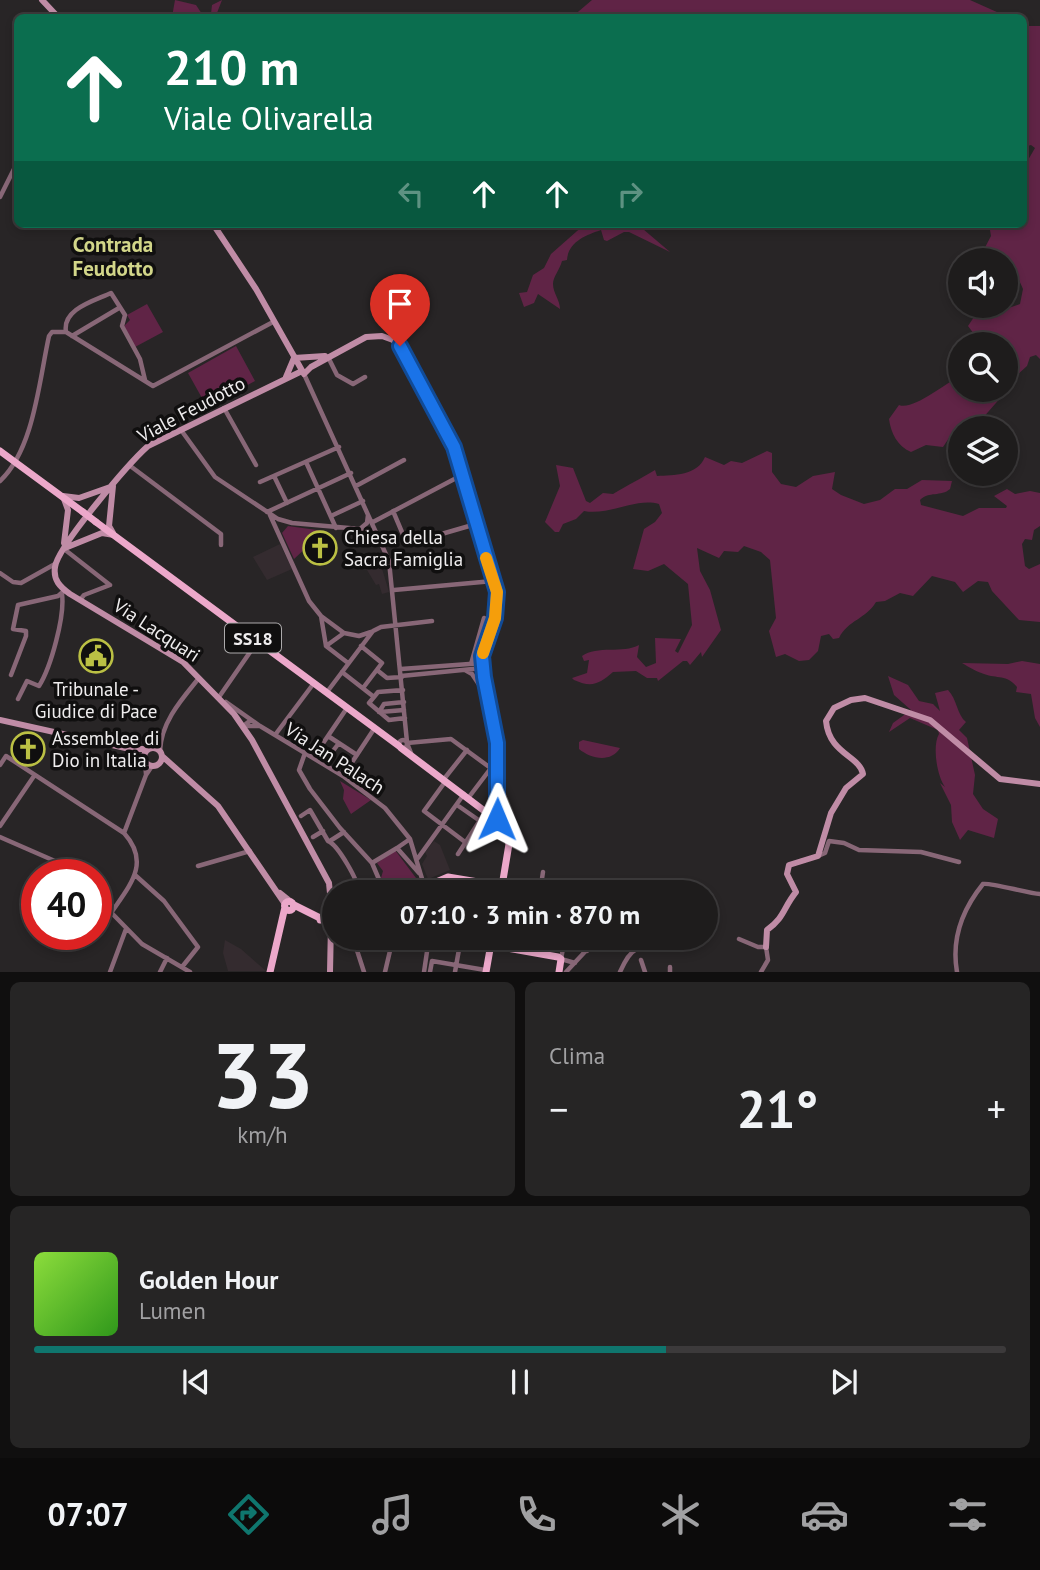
<!DOCTYPE html>
<html lang="it">
<meta charset="utf-8">
<style>
body{margin:0;font-family:"PT Sans",sans-serif;background:#262525;color:#f1f3f6;height:100vh;display:flex;flex-direction:column;font-size:26px;white-space:nowrap}
*{box-sizing:border-box;margin:0}
p{font-size:23px;color:#a1a1a3}
.icon{flex:none;width:38px;height:38px;fill:none;stroke:currentColor;stroke-width:2;stroke-linecap:round;stroke-linejoin:round}
.map{position:relative;height:972px;overflow:hidden}
.side{display:flex;flex-direction:column;gap:10px;padding:10px;background:#100f0f;flex:1}
.side>*{flex:none}
.top-card{position:absolute;left:14px;top:14px;width:1013px;height:214px;border-radius:10px;box-shadow:0 4px 10px #0003,0 0 0 2px #3c3a3b;background:#0b6e4f;color:#fff;overflow:hidden}
.controls{position:absolute;left:948px;top:248px;display:grid;gap:14px}
.controls a{display:grid;place-items:center;width:70px;height:70px;border-radius:50%;background:#1e1c1c;box-shadow:0 4px 10px #0003,0 0 0 2px #3c3a3b;font-size:35px}
.speed{position:absolute;left:21px;top:859px;display:flex;gap:14px;font-size:35px;font-weight:700;text-align:center}
.speed>*{display:grid;place-content:center;width:91px;height:91px;border-radius:50%;background:#1e1c1c;box-shadow:0 4px 10px #0003,0 0 0 2px #3c3a3b;line-height:1}
.speed .limit{border:10px solid #d22;background:#fff;color:#111}
.pin{position:absolute;display:grid;place-items:center;width:60px;height:60px;color:#fff;margin:-72px -30px;border-radius:50% 50% 50% 0;rotate:-45deg;box-shadow:0 0 7px #0007}
.pin .icon{rotate:45deg}
.me{position:absolute;width:77px;margin:-38px;rotate:1deg;stroke-linejoin:round;filter:drop-shadow(0 0 5px #0008)}
.turn{display:flex;align-items:center;gap:24px;height:147px;padding:0 35px;font-size:32px}
.turn .icon{width:91px;height:91px;stroke-width:2.5}
.turn b{display:block;font-size:49px;line-height:60px}
.lanes{display:flex;align-items:center;height:66px;padding:0 35px;background:#0003;justify-content:center;gap:35px;direction:ltr}
.lanes .off{opacity:.35}
.big{font-size:52px;font-weight:800;line-height:1.1}
.side .tile{flex:1;display:flex;flex-direction:column;justify-content:center;gap:10px;min-width:0;padding:0 24px;border-radius:10px;background:#262525}
.side .dial{align-items:center;gap:0}
.dial b{font-size:91px;line-height:1}
.song{display:flex;align-items:center;gap:21px}
.cover{width:84px;height:84px;border-radius:10px;background:linear-gradient(135deg,hsl(90 70% 55%),hsl(110 70% 35%))}
.played{height:7px;border-radius:4px;background:linear-gradient(90deg,#0f766e 65%,#3c3a3b 65%)}
.keys{display:flex;justify-content:space-around;direction:ltr}
.heat{display:flex;justify-content:space-between;align-items:center;font-size:38px;direction:ltr}
.side .tiles{flex:1;display:grid;gap:10px;grid-template-columns:1fr 1fr}
.tile:last-child{grid-column:span 2}
.trip{position:absolute;left:322px;top:880px;width:396px;height:70px;border-radius:35px;background:#1e1c1c;box-shadow:0 4px 10px #0003,0 0 0 2px #3c3a3b;font-weight:800;line-height:70px;text-align:center}
.tabs{display:flex;height:112px;justify-content:space-around;align-items:center;background:#0c0b0b;color:#a1a1a3}
.tabs .icon{width:49px;height:49px}
.tabs .active{color:#0f766e}
.tabs b{font-size:32px;color:#f1f3f6}
.map>svg:first-child{display:block}
.built{fill:#342b2f}
.green{fill:#602446}
.lines{fill:none;stroke-linecap:round;stroke-linejoin:round}
.street{stroke:#886777;stroke-width:4.5}
.secondary{stroke:#c08ca6;stroke-width:6}
.primary{stroke:#eca8ca;stroke-width:7}
.primary-bridge{stroke:#eca8ca;stroke-width:7}
.route-casing{stroke:#114b97;stroke-width:18}
.route{stroke:#1a73e8;stroke-width:12}
.slow{stroke:#f59e0b;stroke-width:12}
.labels{text-anchor:middle;dominant-baseline:central;stroke-width:7;stroke-linejoin:round;paint-order:stroke}
.shield{fill:#100f0f;stroke:#acaaab;stroke-width:2}
.shield-label{font-size:18px;font-weight:bold;fill:#efedee}
.street-label{font-size:19px;fill:#efedee;stroke:#100f0f}
.poi-label{font-size:19px;fill:#efedee;stroke:#100f0f;text-anchor:start}
.neighbourhood-label{font-size:21px;font-weight:bold;fill:#d2d689;stroke:#100f0f}
</style>
<div class="map">
<svg width="1040" height="972" viewBox="0 0 1040 972">
<rect width="100%" height="100%" fill="#282526"/>
<!-- built -->
<path class="built" d="M 280,544 L 292,569 L 267,580 L 253,557 Z
M 377,552 L 389,592 L 382,594 L 379,584 L 376,585 L 361,560 Z
M 434,841 L 440,845 L 450,870 L 428,879 L 422,864 L 427,856 L 425,852 Z
M 225,940 L 241,949 L 266,971 L 228,971 L 223,953 Z"/>
<!-- green -->
<path class="green" d="M 175,0 L 196,5 L 204,17 L 211,14 L 212,5 L 222,0 L 215,18 L 172,17 Z
M 592,0 L 970,0 L 1008,17 L 572,17 Z
M 1024,26 L 1040,26 L 1040,359 L 1036,355 L 1030,357 L 1027,366 L 1017,375 L 1010,387 L 981,420 L 957,426 L 943,447 L 926,445 L 911,452 C 897,446 891,433 889,419 L 899,405 C 913,411 945,383 961,376 L 961,390 L 1006,390 L 1006,359 L 1010,356 L 1012,347 L 995,333 L 977,338 L 968,326 L 974,317 L 987,309 L 997,312 L 1020,304 L 1023,289 L 1019,280 L 1008,277 L 1006,261 L 983,261 L 980,257 L 991,236 L 989,224 L 1024,224 L 1024,167 L 1035,148 L 1031,145 L 1024,147 Z
M 585,224 L 646,224 L 643,229 L 670,252 L 629,232 L 624,232 L 607,241 L 604,240 L 601,230 C 586,235 568,242 567,260 L 562,261 C 560,269 553,277 553,284 C 553,293 560,300 560,309 L 538,294 L 534,303 L 524,307 L 519,293 L 527,292 L 533,275 L 544,268 L 551,254 Z
M 147,304 L 163,332 L 135,347 L 124,326 L 130,320 L 127,315 Z
M 236,346 L 255,381 L 207,407 L 188,373 Z
M 767,451 L 772,453 L 772,472 L 781,484 L 796,487 L 813,476 L 835,472 L 832,489 L 841,495 L 864,504 L 880,500 L 895,489 L 907,489 L 922,480 L 952,481 L 950,489 C 941,497 929,491 920,500 L 921,505 L 963,516 L 979,508 L 1006,508 L 1007,506 L 994,496 L 1007,489 L 1015,494 L 1030,491 L 1040,493 L 1040,526 L 1034,530 L 1032,540 L 1025,539 L 1022,544 L 1025,566 L 1029,569 L 1040,564 L 1040,622 L 1019,620 L 992,591 L 988,582 L 978,581 L 963,592 L 955,582 L 932,576 L 913,596 L 900,593 L 885,601 L 876,602 C 866,619 848,620 839,638 L 833,639 L 829,634 L 821,636 L 818,651 L 809,660 L 799,661 L 785,654 L 776,657 L 769,631 L 776,618 L 770,560 L 761,552 L 744,546 L 738,552 L 724,551 L 719,558 L 697,548 L 700,571 L 710,590 L 721,630 L 702,657 L 701,652 L 690,665 L 687,661 L 683,661 L 658,681 L 657,678 L 647,678 L 636,671 L 613,672 C 599,684 592,688 574,680 L 572,678 L 587,673 L 589,660 L 584,661 L 582,656 C 597,645 623,654 639,645 L 637,657 L 646,667 L 656,663 L 655,638 L 681,639 L 675,651 L 678,653 L 692,625 L 688,584 L 664,564 L 648,571 L 633,569 L 644,529 L 655,522 L 662,513 L 659,504 C 636,497 609,516 584,511 L 576,519 L 563,524 L 559,532 L 555,532 L 545,522 L 560,486 L 556,465 L 573,468 L 586,501 L 590,503 L 603,493 L 613,494 C 628,485 640,479 655,470 L 657,476 C 674,475 697,476 705,457 L 724,465 L 731,461 L 742,463 Z
M 288,526 L 324,531 L 294,559 L 282,533 Z
M 1022,661 L 1040,664 L 1040,727 L 1035,718 L 1031,694 L 1016,692 L 1017,687 C 1007,674 997,679 984,674 C 977,672 969,667 962,663 L 1008,664 Z
M 888,676 L 908,685 L 919,701 L 933,704 L 940,711 L 935,693 L 948,690 C 957,699 957,715 966,722 L 959,730 L 967,738 L 975,775 L 973,794 L 983,809 L 998,819 L 994,838 L 968,830 L 960,840 L 952,822 L 951,805 L 940,783 L 945,787 C 937,776 932,746 939,734 L 938,730 L 910,718 L 889,732 L 893,723 L 911,710 L 894,695 Z
M 583,740 L 620,748 C 611,763 591,759 579,749 L 579,742 Z
M 340,781 L 371,800 L 351,814 L 343,799 L 344,790 Z
M 395,850 L 419,882 L 405,892 L 383,892 L 380,886 L 385,882 L 381,878 L 383,871 L 377,863 Z"/>
<g class="lines">
<!-- street -->
<path class="street" d="M 0,197 L 18,161
M 66,332 C 62,309 94,301 111,293 L 125,315 L 122,326 L 140,359 L 145,380
M 72,336 L 119,308
M 328,357 L 337,375 L 353,384 L 365,377
M 304,374 L 389,561 L 407,742
M 224,408 L 256,465
M 181,430 L 215,477 L 278,519 L 292,523 L 360,529 L 380,540
M 306,462 L 336,528
M 129,465 L 221,534 L 221,545
M 274,476 L 287,503
M 0,481 C 34,449 39,381 49,336 L 52,332 L 66,332 L 153,386 L 273,322
M 260,482 L 339,447
M 356,486 L 404,460
M 393,511 L 407,544 L 476,524
M 267,512 L 351,473
M 270,515 L 309,601 L 321,616 L 326,646 L 344,633 L 321,616
M 331,516 L 363,501
M 373,522 L 462,475
M 360,529 L 367,523 L 368,515
M 64,549 L 110,585 L 84,595 L 80,600
M 0,573 L 13,582 L 21,583 L 55,564
M 394,590 L 493,581
M 344,633 L 359,636 L 371,632
M 326,646 L 348,663
M 361,646 L 382,663 L 363,688
M 471,664 L 484,618
M 401,669 L 483,663
M 377,670 L 387,678 L 402,677
M 465,670 L 472,674 L 488,698
M 342,672 L 374,697 L 369,703 L 389,720 L 405,718
M 11,675 L 26,636 L 26,631 L 13,629 L 18,605 L 58,596 L 65,590
M 401,676 L 483,668
M 327,692 L 373,631 L 381,627 L 432,621
M 219,697 L 257,642
M 374,697 L 378,692 L 403,690
M 18,699 L 27,681 L 39,686 C 51,667 65,616 62,594
M 226,702 L 260,726 L 343,776 L 385,808 L 410,839 L 426,892
M 379,712 L 384,704 L 404,702
M 380,712 L 404,710
M 251,720 L 243,726 L 259,726
M 275,735 L 314,683
M 328,736 L 357,755
M399 744a4 4 0 1 1 8 0a4 4 0 1 1-8 0Z
M 160,751 C 161,722 182,699 199,678
M 305,753 L 299,770 L 310,789 L 340,828 L 372,863 L 397,848 L 419,873
M 411,753 L 407,743 L 451,739 L 496,772
M 313,758 L 347,708
M 145,762 L 146,774
M 323,764 L 339,743
M 0,765 L 6,756 L 124,833 C 151,863 130,885 111,913
M 343,776 L 374,729
M 444,779 L 467,750
M 445,782 L 424,811 L 465,842
M 469,797 L 491,768
M 457,805 L 480,821
M 301,816 L 310,810 L 328,841 C 337,844 360,882 358,892
M 0,826 L 34,776
M 124,833 L 146,775 L 152,766
M 0,837 L 64,865 L 75,875
M 313,837 L 323,831
M 330,841 L 344,832
M 397,848 L 410,839
M 458,854 L 486,811
M 818,856 L 825,853 L 829,841 L 844,843 L 859,850 L 921,852 L 959,862
M 418,858 L 464,794
M 372,863 L 381,884
M 198,866 L 250,851
M 135,875 L 164,901 L 198,947 L 182,967
M 502,886 L 540,892
M 471,892 L 473,881
M 540,892 L 543,872
M 96,897 L 142,944 L 190,972
M 353,938 L 364,972
M 453,938 L 493,946
M 527,938 L 587,951
M 565,938 L 561,959 L 575,963
M 739,939 L 758,947 L 766,947 L 768,960 L 761,972
M 641,960 L 645,972
M 670,967 L 670,972
M 110,972 L 126,929
M 160,972 L 167,958
M 385,972 L 393,938
M 424,972 L 429,938
M 430,972 L 432,961 L 485,970
M 455,972 L 461,938
M 566,972 L 595,941 L 594,938
M 620,972 C 632,944 639,946 665,947 C 672,948 681,945 688,944
M 957,972 C 951,938 962,910 983,884 C 989,882 1027,893 1040,894"/>
<!-- secondary -->
<path class="secondary" d="M 42,0 L 59,18
M 213,224 L 256,289 L 304,374 L 311,367 L 366,337 L 382,336 L 393,340 L 405,355 L 454,447 L 497,592 L 495,618 L 483,656 L 484,677 L 497,743 L 497,819
M 302,371 L 148,446 C 129,463 58,546 55,567 C 53,580 60,587 70,594 L 183,662 L 234,714 L 252,740 L 329,883 L 331,904
M 286,377 L 294,358 L 325,356
M 63,496 L 79,498 L 113,486 L 109,526 L 113,533
M 64,499 L 68,510 L 64,543
M 65,548 L 102,533 L 114,535
M 0,720 L 130,749 L 148,749
M144 757a9 9 0 1 1 18 0a9 9 0 1 1-18 0Z
M 162,756 L 218,806 L 285,904
M 280,893 L 290,901
M 766,947 L 767,930 C 785,917 783,908 796,892 L 787,874 L 789,865 L 818,856 L 831,813 L 846,788 L 863,774 C 860,756 829,754 826,721 L 834,708 L 851,700 L 865,698 L 930,720 L 1000,779 L 1040,784
M 330,972 L 331,924"/>
<!-- primary -->
<path class="primary" d="M 0,451 L 83,512
M 96,522 L 399,746
M 401,748 L 503,825 L 509,844 L 501,892
M 413,892 L 448,877 L 502,886
M284.5 906a4.5 4.5 0 1 1 9 0a4.5 4.5 0 1 1-9 0Z
M 294,905 L 334,925
M 320,920 L 328,918 L 334,901
M 493,938 L 496,944 L 502,947 L 558,957 L 561,959 L 559,972
M 270,972 L 285,907
M 486,972 L 492,938"/>
<!-- primary-bridge -->
<path class="primary-bridge" d="M 83,512 L 96,522"/>
</g>
<g class="lines">
<defs>
<path id="route" d="M 400,346 L 454,447 L 497,592 L 495,618 L 482,656 L 484,677 L 497,743 L 497,819"/>
</defs>
<!-- route casing -->
<use href="#route" class="route-casing"/>
<!-- route -->
<use href="#route" class="route"/>
<!-- slow -->
<path class="slow" d="M 483,653 L 495,618 L 497,592 L 486,558"/>
</g>
<!-- icons -->
<defs>
<symbol id="church-ring" viewBox="-11 -11 22 22"><circle r="9.5" fill="#100f0f" stroke="#bbc044" stroke-width="1.5"/><path d="M-1.2-6h2.4v3.5h3.3v2.4h-3.3V6h-2.4V-.1h-3.3v-2.4h3.3Z" fill="#bbc044"/></symbol>
<symbol id="civic-ring" viewBox="-11 -11 22 22"><circle r="9.5" fill="#100f0f" stroke="#bbc044" stroke-width="1.5"/><path d="M-.6-6.5H3V-4.5H.6V-3L4-1V1h2V6H-6V1h2V-1L-.6-3ZM-1.2 2.5V6h2.4V2.5Z" fill="#bbc044"/></symbol>
</defs>
<g fill-rule="evenodd">
<use href="#church-ring" x="301" y="529" width="38" height="38"/>
<use href="#civic-ring" x="77" y="637" width="38" height="38"/>
<use href="#church-ring" x="9" y="730" width="38" height="38"/>
</g>
<g class="labels">
<!-- shield labels -->
<rect class="shield" x="225" y="623.5" width="56" height="29" rx="5"/>
<g class="shield-label">
<text x="253" y="638">SS18</text>
</g>
<!-- street labels -->
<g class="street-label">
<text transform="translate(191 409) rotate(-28)">Viale Feudotto</text>
<text transform="translate(157 630) rotate(33)">Via Lacquari</text>
<text transform="translate(335 758) rotate(33)">Via Jan Palach</text>
</g>
<!-- poi labels -->
<g class="poi-label">
<text x="344" y="537">Chiesa della<tspan x="344" dy="22">Sacra Famiglia</tspan></text>
<text x="96" y="689" text-anchor="middle">Tribunale -<tspan x="96" dy="22">Giudice di Pace</tspan></text>
<text x="52" y="738">Assemblee di<tspan x="52" dy="22">Dio in Italia</tspan></text>
</g>
<!-- neighbourhood labels -->
<g class="neighbourhood-label">
<text x="113" y="244">Contrada<tspan x="113" dy="24">Feudotto</tspan></text>
</g>
</g>
</svg>
<div class="controls">
<a><svg class="icon" aria-label="sound" viewBox="0 0 24 24"><path d="M4 9h4l5-4v14l-5-4H4zM17 9q2 3 0 6"/></svg></a>
<a><svg class="icon" aria-label="search" viewBox="0 0 24 24"><circle cx="10" cy="10" r="6"/><path d="M15 15l6 6"/></svg></a>
<a><svg class="icon" aria-label="layers" viewBox="0 0 24 24"><path d="M12 4l9 5-9 5-9-5zM3 14l9 5 9-5"/></svg></a>
</div>
<div class="speed"><div class="limit">40</div></div>
<div class="pin" style="left:400px;top:346px;background:#d93025"><svg class="icon" aria-label="arrive" viewBox="0 0 24 24"><path d="M6 21V4h12l-3 4 3 4H6"/></svg></div>
<svg class="me" style="left:497px;top:819px" viewBox="-20 -20 40 40"><path d="M0-17L14 15 0 8-14 15z" fill="#1a73e8" stroke="#fff" stroke-width="4"/></svg>
<div class="trip">07:10 · 3 min · 870 m</div>
<div class="top-card">
<div class="turn"><svg class="icon" aria-label="ahead" viewBox="0 0 24 24"><path d="M12 20V5M6 11l6-6 6 6"/></svg><div><b>210 m</b>Viale Olivarella</div></div>
<div class="lanes"><svg class="icon off" aria-label="left" viewBox="0 0 24 24"><path d="M17 20v-9H6M10 6l-5 5 5 5"/></svg><svg class="icon" aria-label="ahead" viewBox="0 0 24 24"><path d="M12 20V5M6 11l6-6 6 6"/></svg><svg class="icon" aria-label="ahead" viewBox="0 0 24 24"><path d="M12 20V5M6 11l6-6 6 6"/></svg><svg class="icon off" aria-label="right" viewBox="0 0 24 24"><path d="M7 20v-9h11M14 6l5 5-5 5"/></svg></div>
</div>
</div>
<section class="side">
<div class="tiles">
<div class="tile dial"><b>33</b><p>km/h</p></div>
<div class="tile"><p>Clima</p>
<div class="heat"><a>−</a><b class="big">21°</b><a>+</a></div>
</div>
<div class="tile">
<div class="song"><i class="cover"></i><div><b>Golden Hour</b><p>Lumen</p></div></div>
<div class="played"></div>
<div class="keys"><svg class="icon" aria-label="previous" viewBox="0 0 24 24"><path d="M18 5L8 12l10 7zM5 5v14"/></svg><svg class="icon" aria-label="pause" viewBox="0 0 24 24"><path d="M8 5v14M16 5v14"/></svg><svg class="icon" aria-label="next" viewBox="0 0 24 24"><path d="M6 5l10 7-10 7zM19 5v14"/></svg></div>
</div>
</div>
</section>
<nav class="tabs">
<b>07:07</b>
<svg class="icon active" aria-label="directions" viewBox="0 0 24 24"><path d="M12 3l9 9-9 9-9-9zM9 14v-3h6M13 9l2 2-2 2"/></svg>
<svg class="icon" aria-label="music" viewBox="0 0 24 24"><path d="M9 18V5l10-2v13"/><circle cx="6" cy="18" r="3"/><circle cx="16" cy="16" r="3"/></svg>
<svg class="icon" aria-label="phone" viewBox="0 0 24 24"><path d="M5 4h4l2 5-3 2q2 4 5 5l2-3 5 2v4C11 20 4 13 5 4z"/></svg>
<svg class="icon" aria-label="climate" viewBox="0 0 24 24"><path d="M12 3v18M4 7l16 10M4 17L20 7"/></svg>
<svg class="icon" aria-label="car" viewBox="0 0 24 24"><path d="M5 17H2v-5l4-1 3-4h7l3 4 3 1v5h-3M9 17h6M6 11h13"/><circle cx="7" cy="17" r="2"/><circle cx="17" cy="17" r="2"/></svg>
<svg class="icon" aria-label="filters" viewBox="0 0 24 24"><path d="M4 7h16M4 17h16"/><circle cx="9" cy="7" r="2"/><circle cx="15" cy="17" r="2"/></svg>
</nav>
